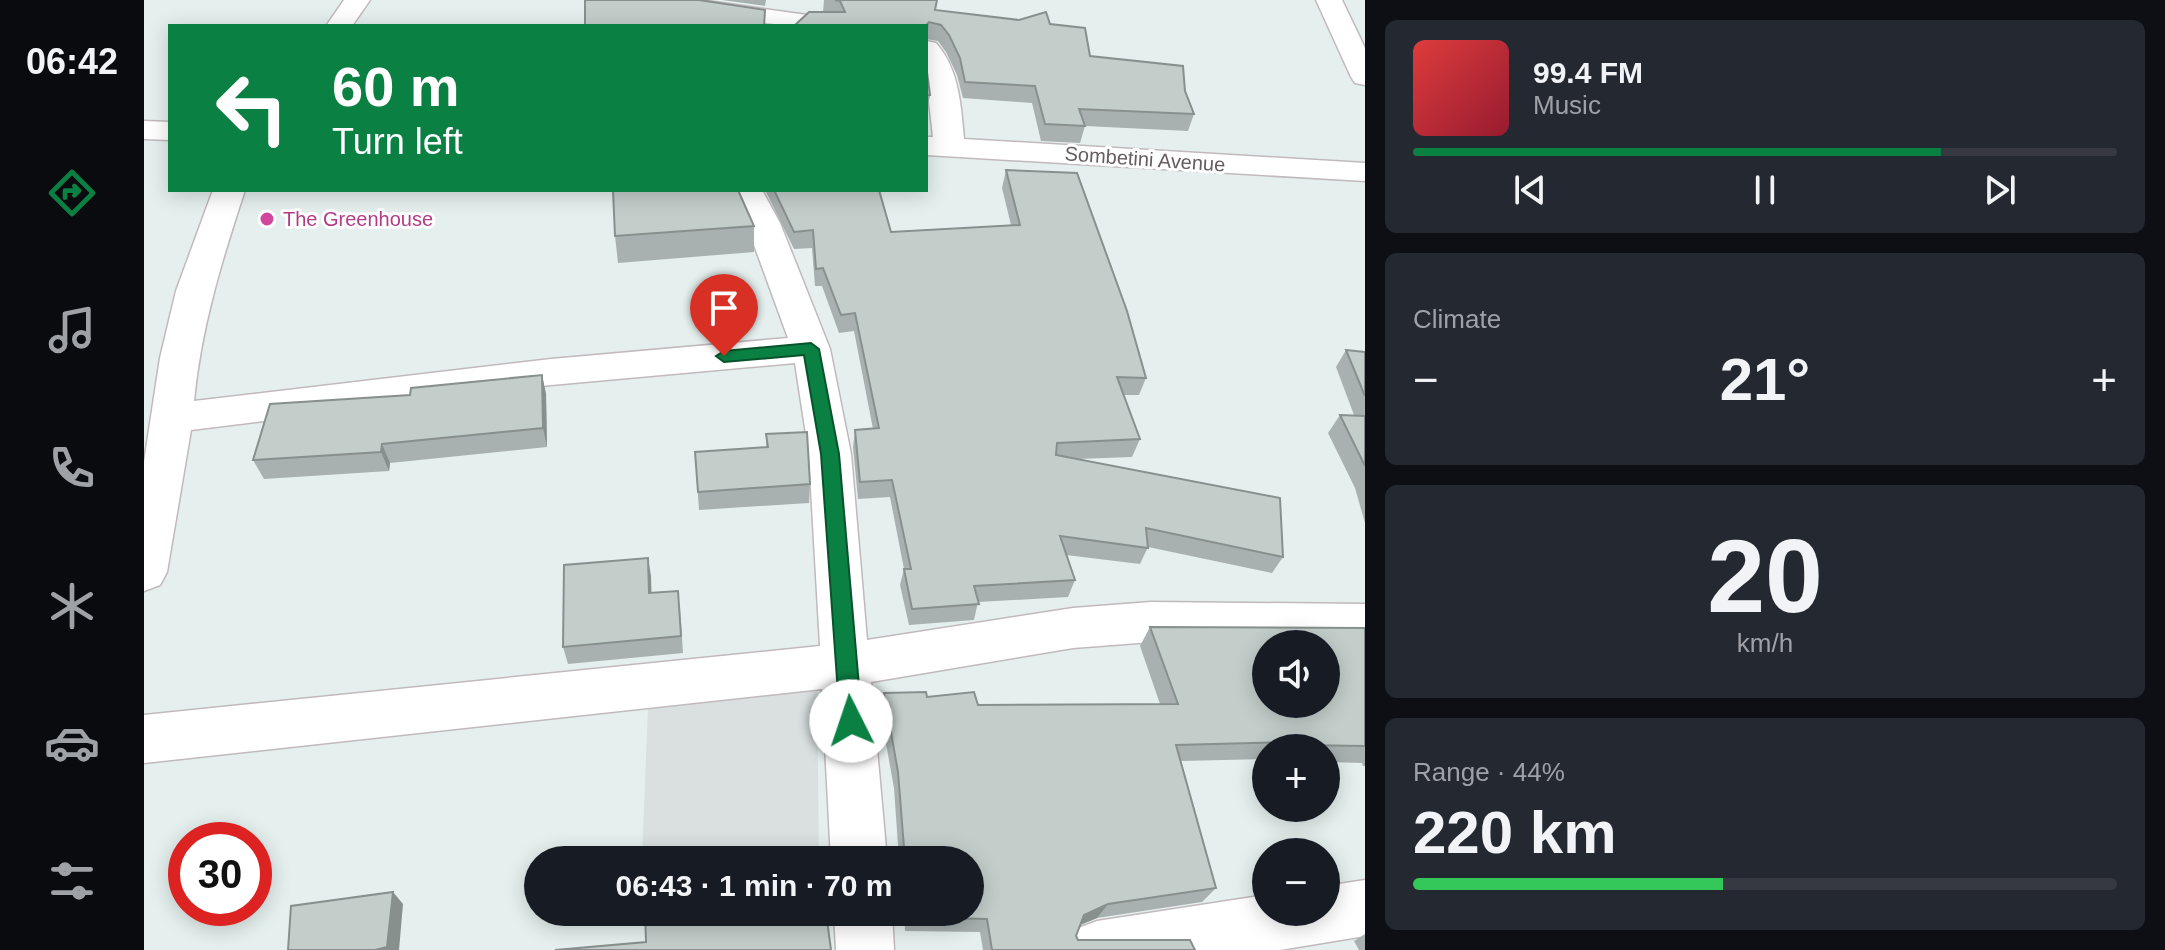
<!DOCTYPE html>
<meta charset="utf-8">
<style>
body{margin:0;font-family:Helvetica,sans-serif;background:#242831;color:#f1f3f6;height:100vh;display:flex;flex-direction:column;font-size:30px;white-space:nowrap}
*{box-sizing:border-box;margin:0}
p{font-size:26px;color:#9ea1a6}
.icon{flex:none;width:44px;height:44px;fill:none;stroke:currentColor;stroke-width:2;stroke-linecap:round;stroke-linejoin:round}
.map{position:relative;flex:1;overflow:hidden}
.side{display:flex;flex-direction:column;gap:20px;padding:20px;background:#0d0f14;width:800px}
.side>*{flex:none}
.top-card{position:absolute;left:24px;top:24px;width:760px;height:168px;border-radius:0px;box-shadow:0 4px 20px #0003;background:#0b8043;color:#fff;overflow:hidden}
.controls{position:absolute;left:1108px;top:630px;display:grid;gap:16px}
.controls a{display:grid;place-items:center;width:88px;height:88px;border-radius:50%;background:#171b24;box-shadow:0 4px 20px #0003;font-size:40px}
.speed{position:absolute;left:24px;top:822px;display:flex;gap:16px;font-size:40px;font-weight:700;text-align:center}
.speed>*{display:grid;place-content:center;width:104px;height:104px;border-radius:50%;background:#171b24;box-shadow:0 4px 20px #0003;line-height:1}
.speed .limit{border:12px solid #d22;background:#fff;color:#111}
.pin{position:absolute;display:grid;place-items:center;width:68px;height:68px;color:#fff;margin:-82px -34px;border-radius:50% 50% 50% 0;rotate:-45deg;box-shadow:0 0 8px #0007}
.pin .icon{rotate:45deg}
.me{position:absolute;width:88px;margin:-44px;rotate:356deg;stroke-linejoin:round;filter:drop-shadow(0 0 6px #0008)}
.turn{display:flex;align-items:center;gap:28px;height:168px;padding:0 32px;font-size:36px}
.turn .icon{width:104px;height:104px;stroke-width:2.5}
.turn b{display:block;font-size:56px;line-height:68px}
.big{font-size:60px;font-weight:600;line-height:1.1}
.side .tile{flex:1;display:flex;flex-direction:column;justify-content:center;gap:12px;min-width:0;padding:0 28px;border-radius:12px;background:#242831}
.side .dial{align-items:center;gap:0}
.dial b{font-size:104px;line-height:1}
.song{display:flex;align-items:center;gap:24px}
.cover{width:96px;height:96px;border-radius:12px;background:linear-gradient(135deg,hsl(0 70% 55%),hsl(350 70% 35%))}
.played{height:8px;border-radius:4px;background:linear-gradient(90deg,#0b8043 75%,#363941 75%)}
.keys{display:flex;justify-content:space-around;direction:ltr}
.heat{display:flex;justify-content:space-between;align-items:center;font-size:44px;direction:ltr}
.charge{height:12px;border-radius:6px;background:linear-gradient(90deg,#34c759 44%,#363941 0)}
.trip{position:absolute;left:380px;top:846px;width:460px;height:80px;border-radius:40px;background:#171b24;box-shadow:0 4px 20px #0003;font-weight:600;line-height:80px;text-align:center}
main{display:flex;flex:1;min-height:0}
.dock{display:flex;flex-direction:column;width:144px;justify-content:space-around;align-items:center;background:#090b0e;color:#9ea1a6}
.dock .icon{width:56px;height:56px}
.dock .active{color:#0b8043}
.dock b{font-size:36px;color:#f1f3f6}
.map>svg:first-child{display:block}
.industrial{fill:#d9e0df}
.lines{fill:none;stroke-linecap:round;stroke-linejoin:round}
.street-casing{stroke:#c1b9bc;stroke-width:3}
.street{fill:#fff;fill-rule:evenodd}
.wall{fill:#a8b1af}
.shaded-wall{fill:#88908e}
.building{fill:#c3cecb;stroke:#88908e;stroke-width:2;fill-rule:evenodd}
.route{fill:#0b8043;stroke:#07532c;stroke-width:2}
.hotel-dot{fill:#d1479c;stroke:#fff;stroke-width:3}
.labels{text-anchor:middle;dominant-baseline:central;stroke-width:6;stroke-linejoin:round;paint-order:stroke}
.far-street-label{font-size:20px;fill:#665c60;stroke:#fff}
.far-hotel-label{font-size:20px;fill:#b23c85;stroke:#fff;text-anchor:start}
</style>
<main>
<nav class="dock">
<b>06:42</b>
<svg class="icon active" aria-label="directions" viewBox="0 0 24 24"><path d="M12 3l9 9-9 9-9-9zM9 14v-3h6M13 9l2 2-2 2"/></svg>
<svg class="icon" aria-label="music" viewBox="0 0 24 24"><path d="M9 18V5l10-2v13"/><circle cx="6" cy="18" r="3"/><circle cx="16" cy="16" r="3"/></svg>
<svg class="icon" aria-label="phone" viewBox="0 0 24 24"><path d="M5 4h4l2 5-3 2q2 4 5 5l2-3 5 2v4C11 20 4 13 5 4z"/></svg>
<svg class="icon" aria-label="climate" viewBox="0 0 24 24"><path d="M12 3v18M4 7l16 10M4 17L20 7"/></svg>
<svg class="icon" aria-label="car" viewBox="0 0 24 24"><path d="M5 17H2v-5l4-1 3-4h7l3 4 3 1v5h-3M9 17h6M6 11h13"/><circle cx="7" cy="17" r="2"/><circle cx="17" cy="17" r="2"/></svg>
<svg class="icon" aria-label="filters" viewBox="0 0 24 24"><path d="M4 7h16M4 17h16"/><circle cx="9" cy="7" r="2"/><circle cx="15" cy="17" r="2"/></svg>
</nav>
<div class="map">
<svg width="1221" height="950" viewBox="0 0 1221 950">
<rect width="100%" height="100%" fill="#e5f0ee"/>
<!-- industrial -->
<path class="industrial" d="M 673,690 L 675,860 L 498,860 L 504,706 L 521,694 Z"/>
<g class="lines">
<defs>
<path id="street" d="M 200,0 L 226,0 L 208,26 L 182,26 Z
M 514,0 L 556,0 L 685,18 L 694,20 L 698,26 C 636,26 578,22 518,5 Z
M 1172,0 L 1198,0 L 1221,48 L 1221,85 L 1211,83 L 1207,77 Z
M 782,41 L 792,43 C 815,69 817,105 820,139 L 1221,163 L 1221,181 L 782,155 L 782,137 L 789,137 L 782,75 Z
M 0,121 L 26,122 L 26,140 L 0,139 Z
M 69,190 L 101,190 C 78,260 57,327 50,401 L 407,359 L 644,338 L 602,223 L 586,190 L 618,190 L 636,223 L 686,349 L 707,454 L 723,640 L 929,608 L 1007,602 L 1221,604 L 1221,644 L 1007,642 L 929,648 L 727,682 L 743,860 L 687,860 L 678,689 L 0,763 L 0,715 L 676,646 L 665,454 L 651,363 L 407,385 L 47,430 L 23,572 L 16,585 L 0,591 L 0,462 L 16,358 L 32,291 Z
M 1221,880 L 1221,936 L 1136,950 L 924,950 L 932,929 L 953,921 L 1122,895 L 1122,912 L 1182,912 L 1182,886 Z
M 690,912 L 748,912 L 750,950 L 692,950 Z"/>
</defs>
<!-- street casing -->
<use href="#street" class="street-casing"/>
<!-- street -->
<use href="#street" class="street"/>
</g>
<!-- wall -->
<path class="wall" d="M 578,0 L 622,0 L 621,6 Z
M 680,0 L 793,0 L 791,10 L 906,24 L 946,56 L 1041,91 L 1050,114 L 1044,131 L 941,126 L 936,143 L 897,141 L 888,103 L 819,98 L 813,75 L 802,52 L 794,41 L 782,39 L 782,26 L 679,12 Z
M 782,65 L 786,95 L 783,112 L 782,112 Z
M 862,170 L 1002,378 L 995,395 L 979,395 L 996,439 L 988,457 L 934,459 L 1139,557 L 1128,573 L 1004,547 L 996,564 L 922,555 L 931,580 L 924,597 L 834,602 L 830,620 L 765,625 L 756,585 L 760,569 L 746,497 L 714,499 L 709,447 L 711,430 L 729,429 L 710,331 L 695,333 L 678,286 L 671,286 L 668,248 L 650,249 L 621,190 L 735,190 L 747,232 L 867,225 L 858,188 Z
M 610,226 L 610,252 L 474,263 L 471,236 Z
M 1202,350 L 1221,352 L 1221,523 L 1211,488 L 1184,433 L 1196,415 L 1210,415 L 1192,367 Z
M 398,375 L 402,394 L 403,447 L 246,463 L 245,471 L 120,479 L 109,460 L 266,395 Z
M 622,434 L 666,484 L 665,503 L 555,510 L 551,452 L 622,447 Z
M 507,576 L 507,593 L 536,608 L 539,653 L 424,664 L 419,647 Z
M 1006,627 L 1221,628 L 1221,766 L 1219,766 L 1218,763 L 1182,762 L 1182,748 L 1122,748 L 1122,759 L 1037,761 L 1072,888 L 1058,902 L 953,918 L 936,925 L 932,936 L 934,940 L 1051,950 L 839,950 L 836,932 L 761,931 L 760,912 L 826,912 L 826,860 L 755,860 L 750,788 L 736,710 L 740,693 L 783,697 L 834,705 L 1016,704 L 996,646 Z
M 1221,934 L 1221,950 L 1215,950 L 1210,941 Z"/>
<!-- shaded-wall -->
<path class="shaded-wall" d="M 785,22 L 783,38 L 782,39 L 781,25 Z
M 398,375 L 402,394 L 403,447 L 399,428 Z
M 238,444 L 246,463 L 245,471 L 237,452 Z
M 504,558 L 507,576 L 508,611 L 505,593 Z
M 249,892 L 259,904 L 255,950 L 231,950 Z
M 964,904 L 953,918 L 929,928 L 940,915 Z"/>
<!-- building -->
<path class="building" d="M 441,0 L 555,0 L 621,10 L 620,26 L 441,26 Z
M 691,0 L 793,0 L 791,10 L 875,20 L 902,12 L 906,24 L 941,28 L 946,56 L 1039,66 L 1041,91 L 1050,114 L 935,109 L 941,126 L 901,124 L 891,86 L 821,82 L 816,58 L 805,35 L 797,25 L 785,22 L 781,26 L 650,26 L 665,12 L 701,12 L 696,1 Z
M 782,65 L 786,95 L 782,95 Z
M 862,170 L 933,173 L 983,311 L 1002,378 L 973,377 L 996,439 L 913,443 L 912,455 L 1136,498 L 1139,557 L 1002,528 L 1004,548 L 916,536 L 931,580 L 830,586 L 835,604 L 768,609 L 760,569 L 767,569 L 748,480 L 716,482 L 711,430 L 735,428 L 711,313 L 697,315 L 679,268 L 672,269 L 669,230 L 650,232 L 630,190 L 735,190 L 747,232 L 876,225 Z
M 469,190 L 594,190 L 610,226 L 471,236 Z
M 1202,350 L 1221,352 L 1221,396 Z
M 398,375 L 399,428 L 238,444 L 237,452 L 109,460 L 126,404 L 266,395 L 267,388 Z
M 1196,415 L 1221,416 L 1221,466 Z
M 663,432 L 666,484 L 554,492 L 551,452 L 624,447 L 622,434 Z
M 504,558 L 505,593 L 534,591 L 537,636 L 419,647 L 420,565 Z
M 1006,627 L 1221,628 L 1221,746 L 1154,745 L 1153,742 L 1032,745 L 1072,888 L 964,904 L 940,915 L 932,936 L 934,940 L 1046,940 L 1051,950 L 848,950 L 843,919 L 766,917 L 766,912 L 826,912 L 826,860 L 761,860 L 754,772 L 740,693 L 782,692 L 783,697 L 830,692 L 834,705 L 1034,704 ZM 1122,644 L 1182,644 L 1182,704 L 1122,704 Z
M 249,892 L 243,947 L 231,950 L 144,950 L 147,906 Z
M 501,912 L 682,912 L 687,950 L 411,950 L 502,942 Z"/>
<!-- route -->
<path class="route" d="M 667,343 L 675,349 L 695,454 L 718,721 L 715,728 L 707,731 L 699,728 L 696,721 L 677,454 L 660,355 L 580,362 L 572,356 L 580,351 Z"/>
<!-- markers -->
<circle class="hotel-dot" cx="123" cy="219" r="8"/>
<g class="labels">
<!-- far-street labels -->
<g class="far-street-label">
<text transform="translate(1001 159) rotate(4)">Sombetini Avenue</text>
</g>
<!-- far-hotel labels -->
<g class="far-hotel-label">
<text x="139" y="219">The Greenhouse</text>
</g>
</g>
</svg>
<div class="controls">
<a><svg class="icon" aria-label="sound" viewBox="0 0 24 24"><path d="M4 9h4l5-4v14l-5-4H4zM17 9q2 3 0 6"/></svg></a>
<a>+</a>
<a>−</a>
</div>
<div class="speed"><div class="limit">30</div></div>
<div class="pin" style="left:580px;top:356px;background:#d93025"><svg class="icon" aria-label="arrive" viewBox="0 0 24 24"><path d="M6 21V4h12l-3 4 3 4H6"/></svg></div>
<svg class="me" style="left:707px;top:721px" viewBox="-20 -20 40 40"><circle r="19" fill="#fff"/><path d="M0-13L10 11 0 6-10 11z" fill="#0b8043"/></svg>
<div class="trip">06:43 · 1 min · 70 m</div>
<div class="top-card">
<div class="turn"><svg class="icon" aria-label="left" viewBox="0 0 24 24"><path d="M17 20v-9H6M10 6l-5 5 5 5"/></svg><div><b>60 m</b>Turn left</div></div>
</div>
</div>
<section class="side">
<div class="tile">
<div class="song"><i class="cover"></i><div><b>99.4 FM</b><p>Music</p></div></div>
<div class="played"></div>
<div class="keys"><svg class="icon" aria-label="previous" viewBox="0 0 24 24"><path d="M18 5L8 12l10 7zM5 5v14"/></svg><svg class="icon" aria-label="pause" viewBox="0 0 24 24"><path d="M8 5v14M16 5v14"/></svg><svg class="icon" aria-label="next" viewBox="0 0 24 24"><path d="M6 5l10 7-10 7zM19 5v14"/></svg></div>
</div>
<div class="tile"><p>Climate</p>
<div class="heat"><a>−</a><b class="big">21°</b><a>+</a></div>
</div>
<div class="tile dial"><b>20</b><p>km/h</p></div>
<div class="tile"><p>Range · 44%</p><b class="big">220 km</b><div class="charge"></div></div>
</section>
</main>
